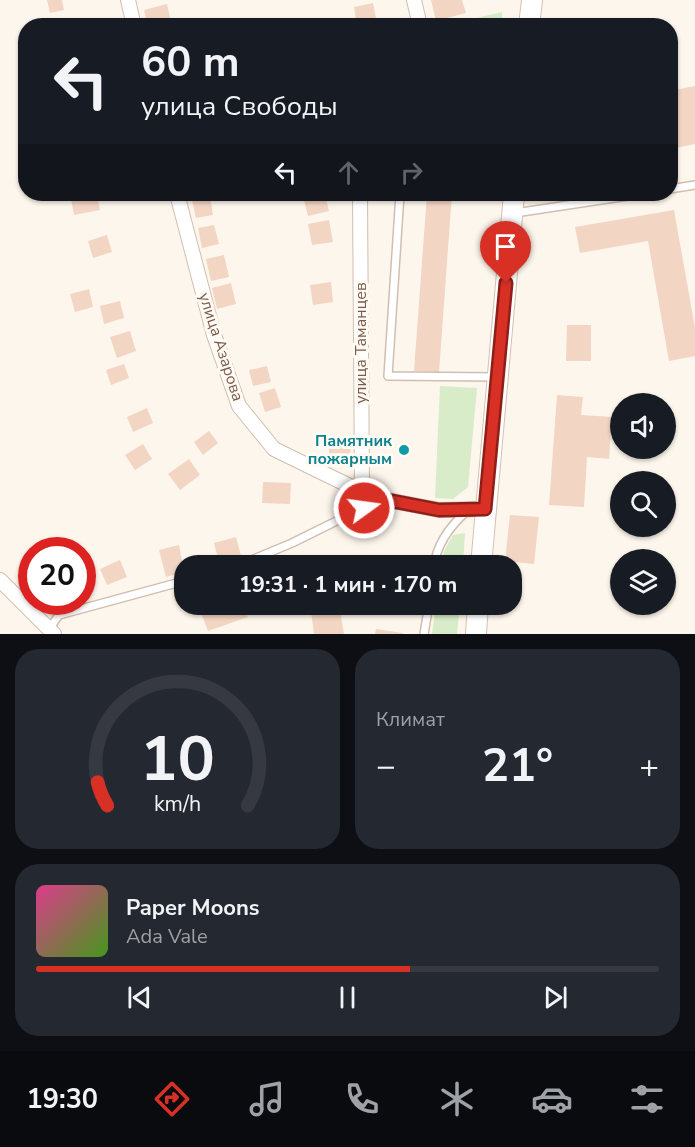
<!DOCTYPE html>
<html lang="ru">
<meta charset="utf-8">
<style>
body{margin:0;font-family:"Nunito Sans",sans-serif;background:#242831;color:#f1f3f6;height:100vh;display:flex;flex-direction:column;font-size:22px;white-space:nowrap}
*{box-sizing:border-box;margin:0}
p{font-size:20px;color:#9ea1a6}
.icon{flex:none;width:33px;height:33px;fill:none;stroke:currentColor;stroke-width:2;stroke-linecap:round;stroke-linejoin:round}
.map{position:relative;height:634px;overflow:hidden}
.drawer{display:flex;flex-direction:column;gap:15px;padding:15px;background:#0d0f14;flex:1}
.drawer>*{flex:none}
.top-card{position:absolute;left:18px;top:18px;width:660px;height:183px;border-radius:24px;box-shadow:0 2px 4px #0004;background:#171b24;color:#f1f3f6;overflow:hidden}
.controls{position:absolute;left:610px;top:393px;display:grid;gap:12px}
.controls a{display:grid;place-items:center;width:66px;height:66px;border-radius:50%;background:#171b24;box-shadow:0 2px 4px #0004;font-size:30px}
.speed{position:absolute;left:18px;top:537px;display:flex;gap:12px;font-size:30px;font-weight:700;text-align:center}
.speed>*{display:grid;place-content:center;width:78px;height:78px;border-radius:50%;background:#171b24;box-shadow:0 2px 4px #0004;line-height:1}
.speed .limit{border:9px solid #d22;background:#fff;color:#111}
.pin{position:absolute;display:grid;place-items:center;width:51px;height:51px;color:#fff;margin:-62px -26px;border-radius:50% 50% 50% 0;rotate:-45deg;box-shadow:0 0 6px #0007}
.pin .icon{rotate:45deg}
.me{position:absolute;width:66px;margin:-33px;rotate:76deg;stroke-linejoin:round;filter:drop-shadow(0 0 4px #0008)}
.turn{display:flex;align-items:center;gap:21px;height:126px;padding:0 24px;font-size:27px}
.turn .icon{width:78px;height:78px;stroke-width:2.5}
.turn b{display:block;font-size:42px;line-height:51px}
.lanes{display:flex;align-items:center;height:57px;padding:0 24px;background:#0003;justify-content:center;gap:30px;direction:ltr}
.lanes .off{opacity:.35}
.big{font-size:45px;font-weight:700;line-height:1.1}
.drawer .widget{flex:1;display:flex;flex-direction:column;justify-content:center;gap:9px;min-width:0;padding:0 21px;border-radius:24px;background:#242831}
.drawer .dial{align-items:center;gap:0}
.dial svg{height:156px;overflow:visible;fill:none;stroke:#363941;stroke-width:7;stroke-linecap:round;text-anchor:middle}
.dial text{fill:#f1f3f6;stroke:none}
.song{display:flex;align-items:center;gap:18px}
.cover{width:72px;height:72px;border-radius:9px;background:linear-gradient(135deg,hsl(330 70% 55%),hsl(100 70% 35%))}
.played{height:6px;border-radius:3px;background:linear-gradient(90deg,#d93025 60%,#363941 60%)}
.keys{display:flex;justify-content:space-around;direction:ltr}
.heat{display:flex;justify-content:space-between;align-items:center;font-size:33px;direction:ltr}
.drawer .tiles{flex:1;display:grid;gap:15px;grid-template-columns:1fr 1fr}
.widget:last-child{grid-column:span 2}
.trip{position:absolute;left:174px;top:555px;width:348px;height:60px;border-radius:24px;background:#171b24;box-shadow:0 2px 4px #0004;font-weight:700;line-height:60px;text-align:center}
.tabs{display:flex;height:96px;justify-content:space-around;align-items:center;background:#090b0e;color:#9ea1a6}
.tabs .icon{width:42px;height:42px}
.tabs .on{color:#d93025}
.tabs b{font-size:27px;color:#f1f3f6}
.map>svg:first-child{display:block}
.green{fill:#d8ecc9}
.building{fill:#f3d5c3}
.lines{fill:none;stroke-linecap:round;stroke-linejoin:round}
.lane-casing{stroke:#d1beb0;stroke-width:10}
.street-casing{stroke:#d1beb0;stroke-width:16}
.secondary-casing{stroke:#d6c0b0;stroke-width:22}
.lane{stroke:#fff;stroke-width:7}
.street{stroke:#fff;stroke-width:14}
.secondary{stroke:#fff;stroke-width:20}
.route-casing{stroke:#8d1f18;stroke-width:15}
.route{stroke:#d93025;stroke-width:10}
.culture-dot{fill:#0f9aa8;stroke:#fffaf3;stroke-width:2}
.labels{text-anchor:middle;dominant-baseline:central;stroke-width:6;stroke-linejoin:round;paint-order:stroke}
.street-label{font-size:16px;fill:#7a5c4d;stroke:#fffaf3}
.culture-label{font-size:16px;font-weight:bold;fill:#0d838f;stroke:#fffaf3;text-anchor:end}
</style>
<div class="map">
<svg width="695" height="634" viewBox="0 0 695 634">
<rect width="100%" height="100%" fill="#fdf6ec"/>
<!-- green -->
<path class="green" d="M 502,12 L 502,25 L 461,25 L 460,22 Z
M 440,386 L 477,388 L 468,487 L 453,499 L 435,498 Z
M 465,533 L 463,565 L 442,565 L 444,551 L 453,535 Z
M 436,605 L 460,605 L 457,634 L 432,634 Z"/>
<!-- building -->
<path class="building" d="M 47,0 L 62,0 L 64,10 L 50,13 Z
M 431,0 L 462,0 L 466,13 L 436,21 Z
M 373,3 L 377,23 L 357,26 L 354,7 Z
M 167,4 L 171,22 L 148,26 L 144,10 Z
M 695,86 L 695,144 L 670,149 L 670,91 Z
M 97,194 L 100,210 L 74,215 L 71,199 Z
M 315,194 L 325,194 L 329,211 L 308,216 L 303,196 Z
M 427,194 L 452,194 L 439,372 L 414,371 Z
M 210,196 L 213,215 L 196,218 L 192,200 Z
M 674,210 L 695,328 L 695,356 L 669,361 L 648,241 L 580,253 L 575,227 Z
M 329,220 L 333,242 L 312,245 L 308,224 Z
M 214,225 L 219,244 L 202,248 L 198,228 Z
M 107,235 L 112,252 L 93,258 L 88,241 Z
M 224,255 L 229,277 L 211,281 L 206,259 Z
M 331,282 L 333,302 L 313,305 L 310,285 Z
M 231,283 L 236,304 L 217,309 L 212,288 Z
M 89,289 L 93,307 L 75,312 L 70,294 Z
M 120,301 L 124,318 L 104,324 L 100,306 Z
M 567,325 L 591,325 L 591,361 L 566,361 Z
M 130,331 L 136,351 L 117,358 L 110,337 Z
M 124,364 L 129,378 L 111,385 L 106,370 Z
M 267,366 L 271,382 L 253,386 L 249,370 Z
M 275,388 L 281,407 L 265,412 L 259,393 Z
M 557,395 L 583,397 L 581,415 L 612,417 L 609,459 L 587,457 L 584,507 L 549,505 Z
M 147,408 L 153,423 L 133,432 L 127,417 Z
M 209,431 L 218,443 L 203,455 L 194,442 Z
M 329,442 L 350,442 L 351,465 L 329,465 Z
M 143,444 L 152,459 L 135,470 L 125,455 Z
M 189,459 L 200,475 L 180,490 L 168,474 Z
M 263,482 L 291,483 L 290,504 L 262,503 Z
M 510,515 L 539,517 L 534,564 L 505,561 Z
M 236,537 L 241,556 L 219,562 L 214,543 Z
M 179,545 L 184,572 L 166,577 L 159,550 Z
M 120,560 L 127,577 L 107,585 L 100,569 Z
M 215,604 L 243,604 L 248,617 L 208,631 L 200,610 Z
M 310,604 L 339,604 L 344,634 L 314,634 Z
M 376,629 L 403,633 L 403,634 L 375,634 Z"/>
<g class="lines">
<defs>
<path id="lane" d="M 670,189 L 695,185
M 400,194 L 388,376 L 496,377
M 515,213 L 641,194
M 237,566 L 292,543 L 379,500
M 434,566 C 437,543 450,526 467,511
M 49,629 L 59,615 L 184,581
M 424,634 L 429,604"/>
<path id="street" d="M 128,0 L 134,26
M 414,0 L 420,26
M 177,194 L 214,335 L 239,406 L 274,449 L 362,492 L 382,499 L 439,510 L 485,509
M 360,194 L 362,492
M 0,580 L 54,634"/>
<path id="secondary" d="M 529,26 L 532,0
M 481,566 L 514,194
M 476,634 L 478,604"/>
</defs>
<!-- lane casing -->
<use href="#lane" class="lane-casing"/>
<!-- street casing -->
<use href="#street" class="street-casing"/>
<!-- secondary casing -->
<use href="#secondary" class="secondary-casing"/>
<!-- lane -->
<use href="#lane" class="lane"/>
<!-- street -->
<use href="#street" class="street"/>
<!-- secondary -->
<use href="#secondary" class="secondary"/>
</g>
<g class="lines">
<defs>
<path id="route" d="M 364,508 L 382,499 L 439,510 L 485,509 L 506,283"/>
</defs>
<!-- route casing -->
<use href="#route" class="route-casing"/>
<!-- route -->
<use href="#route" class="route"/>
</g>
<!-- markers -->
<circle class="culture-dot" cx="404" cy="450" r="6"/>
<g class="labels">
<!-- street labels -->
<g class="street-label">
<text transform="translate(361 343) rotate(-90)">улица Таманцев</text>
<text transform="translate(221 347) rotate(72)">улица Азарова</text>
</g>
<!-- culture labels -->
<g class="culture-label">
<text x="392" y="441">Памятник<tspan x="392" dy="18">пожарным</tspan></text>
</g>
</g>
</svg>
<div class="controls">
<a><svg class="icon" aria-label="sound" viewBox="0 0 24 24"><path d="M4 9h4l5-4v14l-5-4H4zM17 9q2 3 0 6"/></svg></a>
<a><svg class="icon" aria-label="search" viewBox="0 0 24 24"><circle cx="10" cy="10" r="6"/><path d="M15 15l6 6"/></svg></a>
<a><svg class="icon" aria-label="layers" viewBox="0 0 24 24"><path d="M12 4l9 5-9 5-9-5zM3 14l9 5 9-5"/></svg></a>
</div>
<div class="speed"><div class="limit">20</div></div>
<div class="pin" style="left:506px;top:283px;background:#d93025"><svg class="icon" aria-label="arrive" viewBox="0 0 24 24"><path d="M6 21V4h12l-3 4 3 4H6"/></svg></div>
<svg class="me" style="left:364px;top:508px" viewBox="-20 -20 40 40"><circle r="17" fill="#d93025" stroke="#fff" stroke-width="3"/><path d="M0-11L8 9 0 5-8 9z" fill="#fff"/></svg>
<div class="trip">19:31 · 1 мин · 170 m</div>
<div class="top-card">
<div class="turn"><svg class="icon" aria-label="left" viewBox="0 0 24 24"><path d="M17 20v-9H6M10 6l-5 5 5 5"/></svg><div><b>60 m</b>улица Свободы</div></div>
<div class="lanes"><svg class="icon" aria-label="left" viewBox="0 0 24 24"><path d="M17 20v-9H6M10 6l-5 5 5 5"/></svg><svg class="icon off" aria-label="ahead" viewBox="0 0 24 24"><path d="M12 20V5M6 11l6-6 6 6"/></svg><svg class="icon off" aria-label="right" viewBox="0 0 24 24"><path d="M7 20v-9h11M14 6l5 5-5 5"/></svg></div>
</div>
</div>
<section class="drawer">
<div class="tiles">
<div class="widget dial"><svg viewBox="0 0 100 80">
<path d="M14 69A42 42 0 1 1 86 69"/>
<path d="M14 69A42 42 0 0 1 9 57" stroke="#d93025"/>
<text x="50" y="56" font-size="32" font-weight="700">10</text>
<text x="50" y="72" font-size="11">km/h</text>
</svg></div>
<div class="widget"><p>Климат</p>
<div class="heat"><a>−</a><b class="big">21°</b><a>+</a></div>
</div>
<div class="widget">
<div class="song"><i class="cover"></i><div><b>Paper Moons</b><p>Ada Vale</p></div></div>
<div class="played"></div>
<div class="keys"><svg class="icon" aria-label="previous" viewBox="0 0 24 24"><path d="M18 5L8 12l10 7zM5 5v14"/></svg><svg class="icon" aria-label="pause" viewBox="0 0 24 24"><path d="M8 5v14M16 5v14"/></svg><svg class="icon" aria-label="next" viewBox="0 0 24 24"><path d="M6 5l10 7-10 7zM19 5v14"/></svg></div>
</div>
</div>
</section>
<nav class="tabs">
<b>19:30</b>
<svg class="icon on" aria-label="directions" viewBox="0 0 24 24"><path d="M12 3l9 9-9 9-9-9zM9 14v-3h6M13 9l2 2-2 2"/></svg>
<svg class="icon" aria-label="music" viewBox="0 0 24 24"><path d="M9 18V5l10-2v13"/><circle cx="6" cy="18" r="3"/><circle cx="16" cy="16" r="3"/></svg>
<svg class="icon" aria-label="phone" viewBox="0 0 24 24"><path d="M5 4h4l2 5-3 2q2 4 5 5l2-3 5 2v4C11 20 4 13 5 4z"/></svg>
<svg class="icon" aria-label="climate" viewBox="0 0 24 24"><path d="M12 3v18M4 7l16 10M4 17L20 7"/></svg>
<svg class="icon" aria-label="car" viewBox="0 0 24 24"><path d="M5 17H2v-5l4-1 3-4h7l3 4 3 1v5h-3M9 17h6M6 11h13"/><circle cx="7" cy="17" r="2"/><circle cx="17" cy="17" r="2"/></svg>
<svg class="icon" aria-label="filters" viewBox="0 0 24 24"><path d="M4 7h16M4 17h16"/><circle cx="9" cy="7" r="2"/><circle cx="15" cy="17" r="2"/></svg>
</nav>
